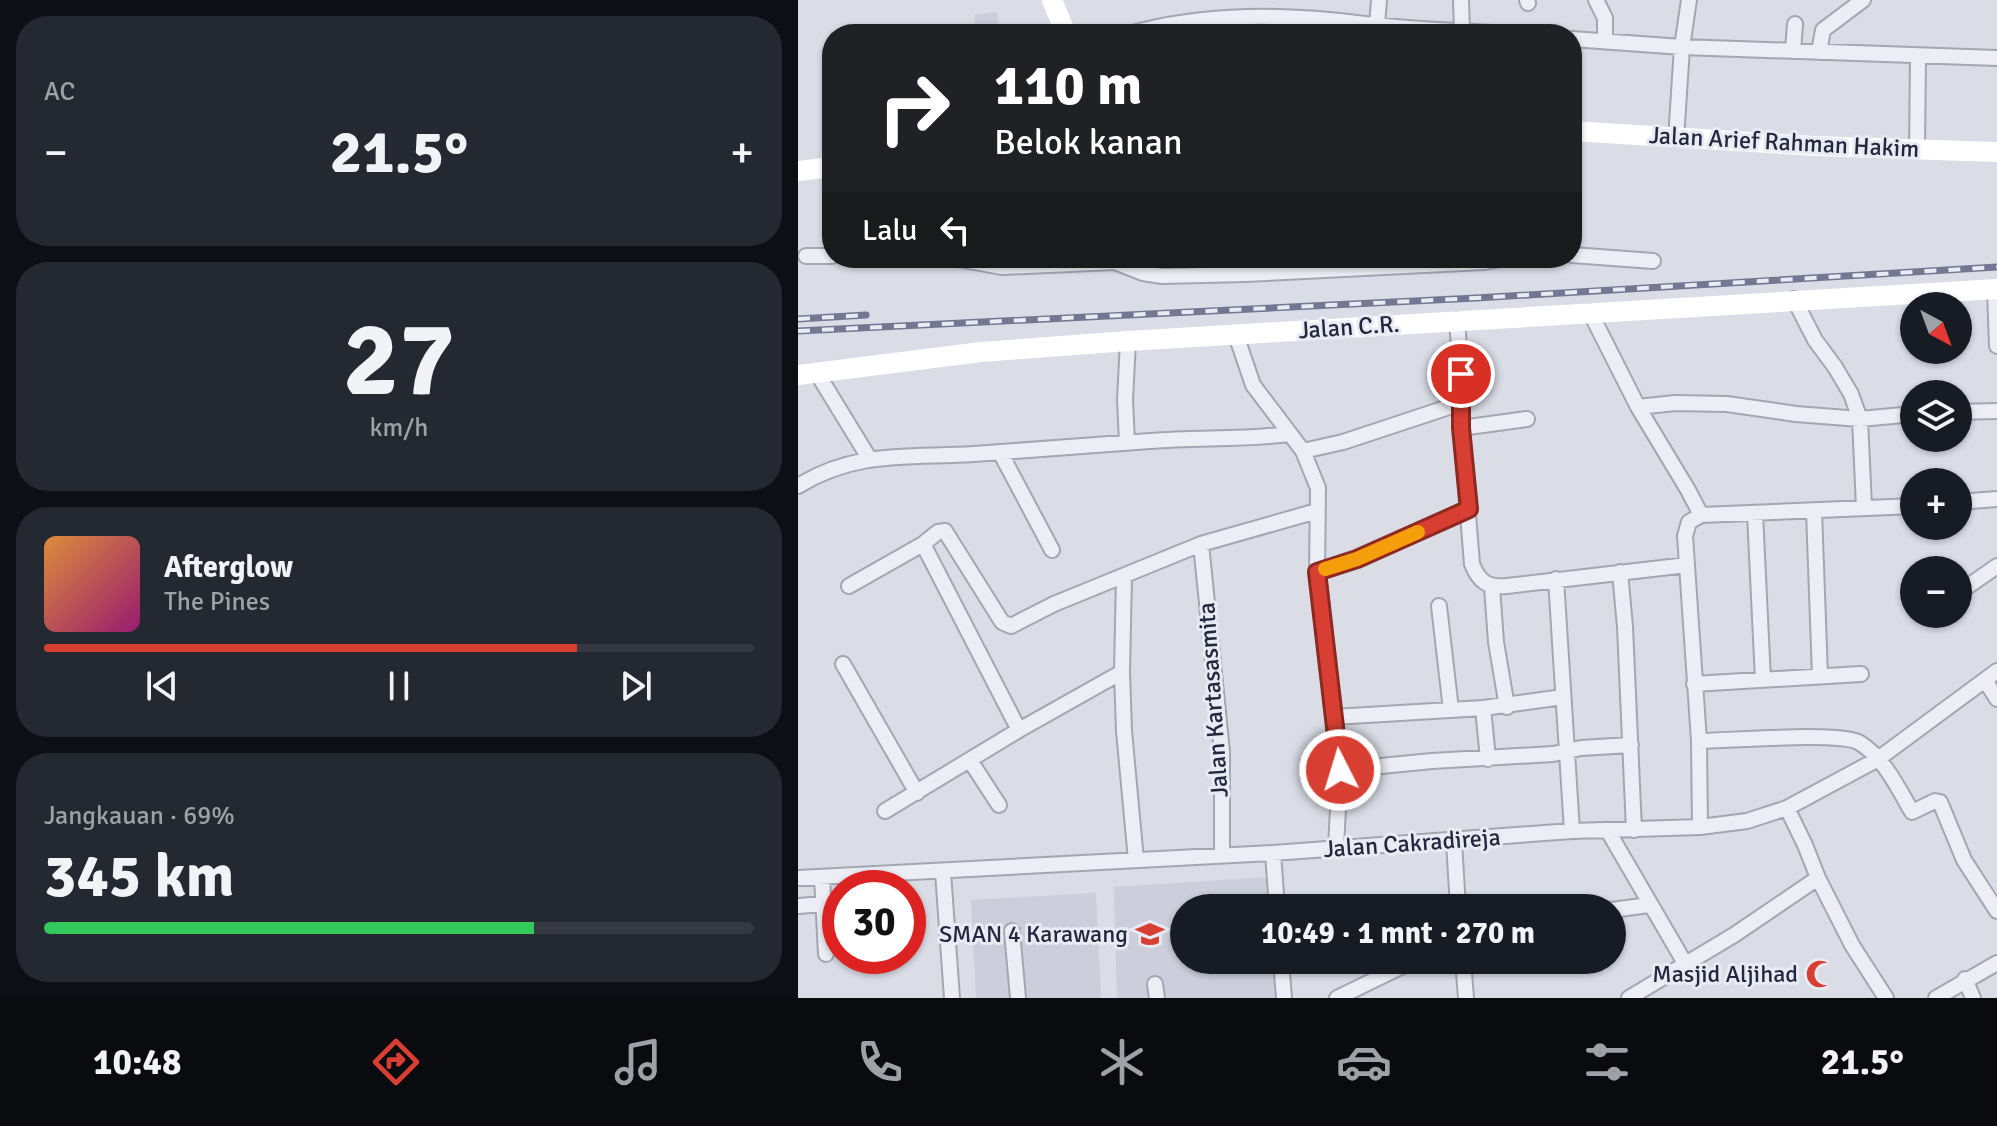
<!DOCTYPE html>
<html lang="id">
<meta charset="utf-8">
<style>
body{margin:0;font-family:Signika,sans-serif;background:#242831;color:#f1f3f6;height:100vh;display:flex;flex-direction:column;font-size:30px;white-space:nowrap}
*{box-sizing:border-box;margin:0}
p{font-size:26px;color:#9ea1a6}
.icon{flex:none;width:44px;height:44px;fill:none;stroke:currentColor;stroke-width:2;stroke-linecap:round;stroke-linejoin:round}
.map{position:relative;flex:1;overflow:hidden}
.details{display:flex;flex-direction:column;gap:16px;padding:16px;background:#0d0f14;width:798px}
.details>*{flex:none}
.banner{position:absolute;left:24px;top:24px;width:760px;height:244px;border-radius:32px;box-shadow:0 2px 6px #0004;background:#202124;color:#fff;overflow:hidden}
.needle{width:52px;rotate:139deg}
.fabs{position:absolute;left:1102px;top:292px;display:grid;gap:16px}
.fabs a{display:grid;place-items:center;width:72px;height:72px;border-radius:50%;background:#171b24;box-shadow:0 2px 6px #0004;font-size:40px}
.speed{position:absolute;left:24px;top:870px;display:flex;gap:16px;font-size:40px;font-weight:700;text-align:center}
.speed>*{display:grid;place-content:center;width:104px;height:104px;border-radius:50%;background:#171b24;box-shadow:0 2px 6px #0004;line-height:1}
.speed .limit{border:12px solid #d22;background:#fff;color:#111}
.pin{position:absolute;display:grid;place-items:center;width:68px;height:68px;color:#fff;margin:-34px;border:4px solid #fff;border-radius:50%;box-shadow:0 2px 8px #0007}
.me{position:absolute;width:88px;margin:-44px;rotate:355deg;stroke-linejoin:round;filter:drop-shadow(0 0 6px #0008)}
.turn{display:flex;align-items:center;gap:28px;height:168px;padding:0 40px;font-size:36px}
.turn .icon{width:104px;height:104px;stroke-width:2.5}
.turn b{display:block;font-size:56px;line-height:68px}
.then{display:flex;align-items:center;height:76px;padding:0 40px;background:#0003;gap:16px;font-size:30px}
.big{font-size:60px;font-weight:700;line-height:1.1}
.details .widget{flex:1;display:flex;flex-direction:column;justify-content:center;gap:12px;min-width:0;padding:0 28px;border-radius:32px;background:#242831}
.details .dial{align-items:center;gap:0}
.dial b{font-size:104px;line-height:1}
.song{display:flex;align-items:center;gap:24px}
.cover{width:96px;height:96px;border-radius:12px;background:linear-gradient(135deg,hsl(30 70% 55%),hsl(320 70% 35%))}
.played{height:8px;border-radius:4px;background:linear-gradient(90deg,#d83f32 75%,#363941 75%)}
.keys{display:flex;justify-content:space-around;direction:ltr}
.heat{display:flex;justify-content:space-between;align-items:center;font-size:44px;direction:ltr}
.charge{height:12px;border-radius:6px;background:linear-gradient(90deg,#34c759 69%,#363941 0)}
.trip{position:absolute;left:372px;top:894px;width:456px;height:80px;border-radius:40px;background:#171b24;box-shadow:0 2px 6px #0004;font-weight:700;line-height:80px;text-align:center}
.tab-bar{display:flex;height:128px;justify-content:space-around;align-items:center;background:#090b0e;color:#9ea1a6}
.tab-bar .icon{width:56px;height:56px}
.tab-bar .current{color:#d83f32}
.tab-bar b{font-size:36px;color:#f1f3f6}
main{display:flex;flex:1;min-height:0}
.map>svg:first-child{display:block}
.built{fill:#cccedc}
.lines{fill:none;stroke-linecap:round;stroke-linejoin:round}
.street-casing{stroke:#a3a6b3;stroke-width:18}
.street{stroke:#edeef5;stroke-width:14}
.secondary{stroke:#fff;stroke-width:20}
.rail-casing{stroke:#737791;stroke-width:7}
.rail{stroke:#e9ebf4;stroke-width:4;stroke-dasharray:12;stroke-linecap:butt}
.route-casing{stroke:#8c2920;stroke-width:20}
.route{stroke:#d83f32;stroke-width:14}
.slow{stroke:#f59e0b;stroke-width:14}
.labels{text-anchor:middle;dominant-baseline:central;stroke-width:6;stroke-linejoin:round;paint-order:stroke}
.street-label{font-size:24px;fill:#24273d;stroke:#e9ebf4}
.poi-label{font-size:24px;fill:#24273d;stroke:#e9ebf4;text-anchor:end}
</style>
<main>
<section class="details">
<div class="widget"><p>AC</p>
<div class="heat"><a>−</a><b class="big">21.5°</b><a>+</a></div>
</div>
<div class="widget dial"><b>27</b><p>km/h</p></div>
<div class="widget">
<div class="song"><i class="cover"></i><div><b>Afterglow</b><p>The Pines</p></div></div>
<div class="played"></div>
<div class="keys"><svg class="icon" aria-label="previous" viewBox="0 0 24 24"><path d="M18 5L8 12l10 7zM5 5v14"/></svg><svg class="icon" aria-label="pause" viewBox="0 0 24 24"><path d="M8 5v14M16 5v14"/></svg><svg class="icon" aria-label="next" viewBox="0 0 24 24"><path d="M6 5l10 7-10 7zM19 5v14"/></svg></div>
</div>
<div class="widget"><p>Jangkauan · 69%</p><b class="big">345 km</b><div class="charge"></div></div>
</section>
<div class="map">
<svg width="1199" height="998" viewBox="0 0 1199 998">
<rect width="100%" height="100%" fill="#dadce6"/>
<!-- built -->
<path class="built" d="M 199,12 L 201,30 L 196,30 L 196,34 L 160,34 L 178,31 L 176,15 Z
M 471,877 L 473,908 L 386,908 L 386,960 L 478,960 L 481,998 L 319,998 L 316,887 Z
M 298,893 L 303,998 L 178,998 L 173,900 Z"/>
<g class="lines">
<defs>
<path id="street" d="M 663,0 L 664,31
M 729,0 L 730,3
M 798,0 L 807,18 L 807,41
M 891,0 L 884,47 L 1199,58
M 579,25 L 581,0
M 331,34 C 409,12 488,14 567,24 C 615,30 664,31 713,34
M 774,39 L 884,47 L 878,139
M 995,51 L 997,24
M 1021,52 L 1025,30 L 1065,0
M 1119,149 L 1120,57
M 774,255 L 855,261
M 8,256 L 34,256
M 125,258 L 160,259 L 204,267 L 317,262 L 345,273 L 364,276 L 448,274 L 448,258
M 448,274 L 686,262 L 708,258
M 1197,289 L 1199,346
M 996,299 L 1017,340 L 1037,367 L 1053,394 L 1062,419 L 1066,507
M 792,312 L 840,407
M 659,320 L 663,374 L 663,428 L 674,564 C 681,582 690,588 709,586 L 889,565
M 438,335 L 455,385 L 505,451 L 520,488 L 519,572 L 542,770 L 538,847
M 19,373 L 71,458
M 1160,412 L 1199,411
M 663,428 L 729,419
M 329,443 L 327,400 L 330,341
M 505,451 L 545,442 L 663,403
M 202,452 L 254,550
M 0,486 C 58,450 111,458 176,454 C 235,450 293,445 352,441 C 398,437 445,440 491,434
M 1160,502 L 1199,499
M 1016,511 L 1022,676
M 957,514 L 965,680
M 903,515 L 890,490 L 840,407 L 877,403 L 929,404 L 998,414 L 1062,419 L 1116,414
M 125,544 L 221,730
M 403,544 L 424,752 L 424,855
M 519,572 L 559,559 L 671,509
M 822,572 L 827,627 L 836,830
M 326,577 L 324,672 L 326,731 L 338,860
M 758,579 L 774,831
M 51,586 L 125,544 L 140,532 L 147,531 L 204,622 L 213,626 L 256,604 L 403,544 L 519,511
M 694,587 L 698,642 L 709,707
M 1169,587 L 1199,566
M 641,606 L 653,710
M 45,664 L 119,793
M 1187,680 L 1199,699
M 896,684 L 1063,674
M 536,717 L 685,708
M 901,741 C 930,741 1042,731 1062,743 C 1086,758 1100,788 1114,812 L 1137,801 L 1142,802 L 1166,860 L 1199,911
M 690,759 L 685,708 L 765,697
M 173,762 L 201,805
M 542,770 L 634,761 L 755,754 L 783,748 L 833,745
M 989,808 L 1007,845 L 1020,878 L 1054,945 L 1088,998
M 87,811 L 221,730 L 324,672
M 902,827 L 901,741 L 887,536 L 891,522 L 903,515 L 1116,506
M 810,831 L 888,965
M 656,841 L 660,908
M 475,853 L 479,908
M 145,872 L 154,998
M 24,877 L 28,954
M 0,878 L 475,853 L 774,831 L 902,827 L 949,821 L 989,808 L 1080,759 L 1199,671
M 0,906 L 26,904
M 814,910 L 851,905
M 214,931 L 220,998
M 483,960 L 486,998
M 665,960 L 668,998
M 1167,979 L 1175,998
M 357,984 L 359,998
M 539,998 L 617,960
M 831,998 L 936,935 L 1020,878
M 1138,998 L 1199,963"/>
</defs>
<!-- street casing -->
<use href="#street" class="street-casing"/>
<!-- street -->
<use href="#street" class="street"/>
<!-- secondary -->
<path class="secondary" d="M 254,0 L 268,34
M 774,131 L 1017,146 L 1199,152
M 0,171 L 34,167
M 0,375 L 183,352 L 330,341 L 1199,289"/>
<defs>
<path id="rail" d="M 0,319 L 68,315
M 0,331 L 678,298 L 1199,267"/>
</defs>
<!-- rail casing -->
<use href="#rail" class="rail-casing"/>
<!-- rail -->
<use href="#rail" class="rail"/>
</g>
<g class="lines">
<defs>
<path id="route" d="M 542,770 L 519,572 L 559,559 L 671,509 L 663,428 L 663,374"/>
</defs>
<!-- route casing -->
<use href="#route" class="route-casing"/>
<!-- route -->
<use href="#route" class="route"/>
<!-- slow -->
<path class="slow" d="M 527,569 L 559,559 L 620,532"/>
</g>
<!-- icons -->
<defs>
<symbol id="school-bare" viewBox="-9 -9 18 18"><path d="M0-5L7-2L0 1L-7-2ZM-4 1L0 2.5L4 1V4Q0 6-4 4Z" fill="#d83f32" stroke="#e9ebf4" stroke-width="2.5" paint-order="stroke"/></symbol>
<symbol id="mosque-bare" viewBox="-9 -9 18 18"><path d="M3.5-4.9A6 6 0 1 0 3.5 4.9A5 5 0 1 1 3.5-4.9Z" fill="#d83f32" stroke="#e9ebf4" stroke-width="2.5" paint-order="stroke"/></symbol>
</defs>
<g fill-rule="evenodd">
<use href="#school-bare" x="332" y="914" width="40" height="40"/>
<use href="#mosque-bare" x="1002" y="954" width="40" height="40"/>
</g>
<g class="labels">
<!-- street labels -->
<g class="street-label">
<text transform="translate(986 142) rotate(3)">Jalan Arief Rahman Hakim</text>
<text transform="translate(551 327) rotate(-4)">Jalan C.R.</text>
<text transform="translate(415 700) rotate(-94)">Jalan Kartasasmita</text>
<text transform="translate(614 843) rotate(-4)">Jalan Cakradireja</text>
</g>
<!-- poi labels -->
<g class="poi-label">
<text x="330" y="934">SMAN 4 Karawang</text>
<text x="1000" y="974">Masjid Aljihad</text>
</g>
</g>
</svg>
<div class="fabs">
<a><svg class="needle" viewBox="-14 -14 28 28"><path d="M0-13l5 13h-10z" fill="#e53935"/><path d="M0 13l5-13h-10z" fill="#9ea1a6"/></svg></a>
<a><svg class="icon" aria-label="layers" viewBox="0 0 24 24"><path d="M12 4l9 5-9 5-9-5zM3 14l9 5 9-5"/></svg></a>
<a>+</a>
<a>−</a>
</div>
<div class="speed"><div class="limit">30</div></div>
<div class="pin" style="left:663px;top:374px;background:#d93025"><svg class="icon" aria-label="arrive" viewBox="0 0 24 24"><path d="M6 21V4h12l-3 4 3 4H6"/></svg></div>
<svg class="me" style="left:542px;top:770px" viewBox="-20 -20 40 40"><circle r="17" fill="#d83f32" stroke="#fff" stroke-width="3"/><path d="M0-11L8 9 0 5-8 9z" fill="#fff"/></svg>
<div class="trip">10:49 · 1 mnt · 270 m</div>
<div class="banner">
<div class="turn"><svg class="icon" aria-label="right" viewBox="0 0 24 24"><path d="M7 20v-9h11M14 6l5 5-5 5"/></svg><div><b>110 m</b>Belok kanan</div></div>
<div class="then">Lalu<svg class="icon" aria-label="left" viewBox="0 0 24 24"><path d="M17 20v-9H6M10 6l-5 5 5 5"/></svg></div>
</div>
</div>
</main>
<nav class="tab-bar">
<b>10:48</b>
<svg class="icon current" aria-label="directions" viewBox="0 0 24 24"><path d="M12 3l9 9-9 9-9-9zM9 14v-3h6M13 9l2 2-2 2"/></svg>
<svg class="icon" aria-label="music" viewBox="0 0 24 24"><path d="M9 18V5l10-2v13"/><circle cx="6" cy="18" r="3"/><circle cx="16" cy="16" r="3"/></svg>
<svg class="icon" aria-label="phone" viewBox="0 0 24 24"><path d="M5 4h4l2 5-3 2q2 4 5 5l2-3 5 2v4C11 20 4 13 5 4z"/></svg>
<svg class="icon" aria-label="climate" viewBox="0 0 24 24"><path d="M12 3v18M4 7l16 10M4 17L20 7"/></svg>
<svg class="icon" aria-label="car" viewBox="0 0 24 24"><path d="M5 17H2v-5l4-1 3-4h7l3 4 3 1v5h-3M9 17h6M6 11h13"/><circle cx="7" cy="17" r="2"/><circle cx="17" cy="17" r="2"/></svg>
<svg class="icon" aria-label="filters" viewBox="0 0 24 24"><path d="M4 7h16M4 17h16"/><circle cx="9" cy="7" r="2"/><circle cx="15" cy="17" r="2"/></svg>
<b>21.5°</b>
</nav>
